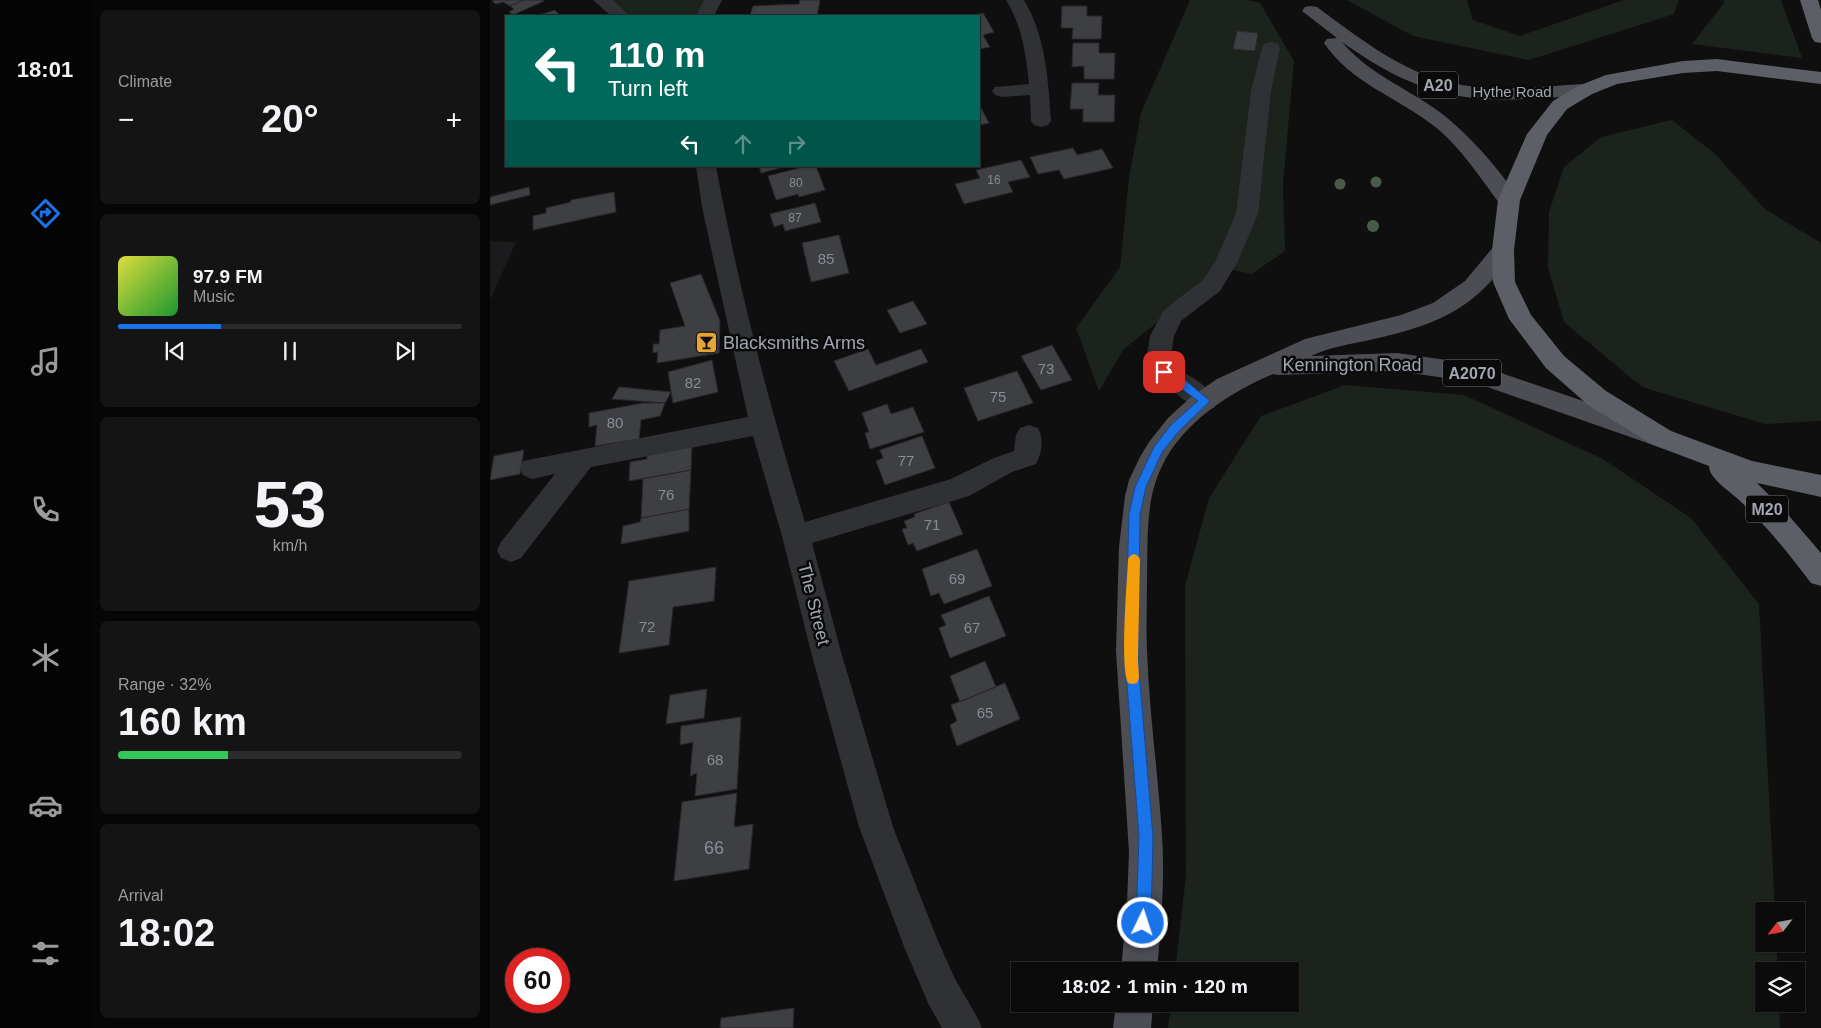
<!DOCTYPE html>
<meta charset="utf-8">
<style>
body{margin:0;font-family:Arial,sans-serif;background:#141415;color:#f1f3f6;height:100vh;display:flex;flex-direction:column;font-size:19px;white-space:nowrap}
*{box-sizing:border-box;margin:0}
p{font-size:16px;color:#9a9b9d}
.icon{flex:none;width:28px;height:28px;fill:none;stroke:currentColor;stroke-width:2;stroke-linecap:round;stroke-linejoin:round}
.map{position:relative;flex:1;overflow:hidden}
.side{display:flex;flex-direction:column;gap:10px;padding:10px;background:#060607;width:400px}
.side>*{flex:none}
.guide{position:absolute;left:15px;top:15px;width:475px;height:152px;border-radius:0px;box-shadow:0 1px 4px #0004,0 0 0 1px #2b2b2d;background:#00695c;color:#fff;overflow:hidden}
.needle{width:32px;rotate:238deg}
.fabs{position:absolute;left:1265px;top:902px;display:grid;gap:10px}
.fabs a{display:grid;place-items:center;width:50px;height:50px;border-radius:0px;background:#0b0b0c;box-shadow:0 1px 4px #0004,0 0 0 1px #2b2b2d;font-size:25px}
.speed{position:absolute;left:15px;top:948px;display:flex;gap:10px;font-size:25px;font-weight:700;text-align:center}
.speed>*{display:grid;place-content:center;width:65px;height:65px;border-radius:50%;background:#0b0b0c;box-shadow:0 1px 4px #0004,0 0 0 1px #2b2b2d;line-height:1}
.speed .limit{border:8px solid #d22;background:#fff;color:#111}
.pin{position:absolute;display:grid;place-items:center;width:42px;height:42px;color:#fff;margin:-21px;border-radius:10px;box-shadow:0 2px 8px #0006}
.me{position:absolute;width:55px;margin:-28px;rotate:4deg;stroke-linejoin:round;filter:drop-shadow(0 0 4px #0008)}
.turn{display:flex;align-items:center;gap:18px;height:105px;padding:0 20px;font-size:22px}
.turn .icon{width:65px;height:65px;stroke-width:2.5}
.turn b{display:block;font-size:35px;line-height:42px}
.lanes{display:flex;align-items:center;height:48px;padding:0 20px;background:#0003;justify-content:center;gap:25px;direction:ltr}
.lanes .off{opacity:.35}
.big{font-size:38px;font-weight:700;line-height:1.1}
.side .widget{flex:1;display:flex;flex-direction:column;justify-content:center;gap:8px;min-width:0;padding:0 18px;border-radius:8px;background:#141415}
.side .dial{align-items:center;gap:0}
.dial b{font-size:65px;line-height:1}
.song{display:flex;align-items:center;gap:15px}
.cover{width:60px;height:60px;border-radius:8px;background:linear-gradient(135deg,hsl(60 70% 55%),hsl(130 70% 35%))}
.played{height:5px;border-radius:2px;background:linear-gradient(90deg,#1a73e8 30%,#2b2b2d 30%)}
.keys{display:flex;justify-content:space-around;direction:ltr}
.heat{display:flex;justify-content:space-between;align-items:center;font-size:28px;direction:ltr}
.charge{height:8px;border-radius:4px;background:linear-gradient(90deg,#34c759 32%,#2b2b2d 0)}
.trip{position:absolute;left:521px;top:962px;width:288px;height:50px;border-radius:0px;background:#0b0b0c;box-shadow:0 1px 4px #0004,0 0 0 1px #2b2b2d;font-weight:700;line-height:50px;text-align:center}
main{display:flex;flex:1;min-height:0}
.menu{display:flex;flex-direction:column;width:90px;justify-content:space-around;align-items:center;background:#040405;color:#9a9b9d}
.menu .icon{width:35px;height:35px}
.menu .active{color:#1a73e8}
.menu b{font-size:22px;color:#f1f3f6}
.map>svg:first-child{display:block}
.built{fill:#1b1b1d}
.green{fill:#1c231d}
.building{fill:#3e3f43;stroke:#29292c}
.lines{fill:none;stroke-linecap:round;stroke-linejoin:round}
.minor{fill:#303135;fill-rule:evenodd}
.major{fill:#4d4e54;fill-rule:evenodd}
.highway{fill:#5d5f66;fill-rule:evenodd}
.tree{fill:#495b4b}
.route{fill:#1a73e8;stroke:#114b97}
.slow{fill:#f59e0b}
.labels{text-anchor:middle;dominant-baseline:central;stroke-width:5;stroke-linejoin:round;paint-order:stroke}
.far-number-label{font-size:12px;fill:#888c95}
.far-street-label{font-size:15px;fill:#a1a6b0;stroke:#0a0a0b}
.number-label{font-size:15px;fill:#888c95}
.shield{fill:#0a0a0b;stroke:#74777e;stroke-width:1}
.shield-label{font-size:16px;font-weight:bold;fill:#a1a6b0}
.poi-label{font-size:18px;fill:#a1a6b0;stroke:#0a0a0b;text-anchor:start}
.street-label{font-size:18px;fill:#a1a6b0;stroke:#0a0a0b}
.near-number-label{font-size:18px;fill:#888c95}
</style>
<main>
<nav class="menu">
<b>18:01</b>
<svg class="icon active" aria-label="directions" viewBox="0 0 24 24"><path d="M12 3l9 9-9 9-9-9zM9 14v-3h6M13 9l2 2-2 2"/></svg>
<svg class="icon" aria-label="music" viewBox="0 0 24 24"><path d="M9 18V5l10-2v13"/><circle cx="6" cy="18" r="3"/><circle cx="16" cy="16" r="3"/></svg>
<svg class="icon" aria-label="phone" viewBox="0 0 24 24"><path d="M5 4h4l2 5-3 2q2 4 5 5l2-3 5 2v4C11 20 4 13 5 4z"/></svg>
<svg class="icon" aria-label="climate" viewBox="0 0 24 24"><path d="M12 3v18M4 7l16 10M4 17L20 7"/></svg>
<svg class="icon" aria-label="car" viewBox="0 0 24 24"><path d="M5 17H2v-5l4-1 3-4h7l3 4 3 1v5h-3M9 17h6M6 11h13"/><circle cx="7" cy="17" r="2"/><circle cx="17" cy="17" r="2"/></svg>
<svg class="icon" aria-label="filters" viewBox="0 0 24 24"><path d="M4 7h16M4 17h16"/><circle cx="9" cy="7" r="2"/><circle cx="15" cy="17" r="2"/></svg>
</nav>
<section class="side">
<div class="widget"><p>Climate</p>
<div class="heat"><a>−</a><b class="big">20°</b><a>+</a></div>
</div>
<div class="widget">
<div class="song"><i class="cover"></i><div><b>97.9 FM</b><p>Music</p></div></div>
<div class="played"></div>
<div class="keys"><svg class="icon" aria-label="previous" viewBox="0 0 24 24"><path d="M18 5L8 12l10 7zM5 5v14"/></svg><svg class="icon" aria-label="pause" viewBox="0 0 24 24"><path d="M8 5v14M16 5v14"/></svg><svg class="icon" aria-label="next" viewBox="0 0 24 24"><path d="M6 5l10 7-10 7zM19 5v14"/></svg></div>
</div>
<div class="widget dial"><b>53</b><p>km/h</p></div>
<div class="widget"><p>Range · 32%</p><b class="big">160 km</b><div class="charge"></div></div>
<div class="widget"><p>Arrival</p><b class="big">18:02</b></div>
</section>
<div class="map">
<svg width="1331" height="1028" viewBox="0 0 1331 1028">
<rect width="100%" height="100%" fill="#0f0f10"/>
<!-- built -->
<path class="built" d="M 0,241 L 26,242 L 0,300 Z"/>
<!-- green -->
<path class="green" d="M 122,0 L 217,0 L 209,16 L 141,16 Z
M 700,0 L 757,0 L 770,3 L 804,61 L 793,184 L 795,251 L 762,274 L 735,268 L 634,349 L 609,391 L 586,328 L 630,267 L 639,178 L 651,113 Z
M 857,0 L 977,0 L 983,20 L 1030,36 L 1134,0 L 1189,0 L 1184,14 L 1039,60 L 923,36 Z
M 1234,0 L 1291,0 L 1312,58 L 1202,44 L 1234,3 Z
M 1182,120 L 1225,154 L 1275,209 L 1331,243 L 1331,421 L 1275,424 L 1152,387 L 1074,322 L 1058,268 L 1059,212 L 1074,167 L 1111,137 Z
M 855,385 L 974,395 L 1113,459 L 1201,518 L 1269,604 L 1285,911 L 1274,911 L 1274,944 L 1286,944 L 1288,971 L 1274,971 L 1274,1004 L 1289,1004 L 1290,1028 L 678,1028 L 681,1004 L 800,1004 L 800,971 L 685,971 L 696,876 L 695,586 L 719,498 L 771,416 Z"/>
<!-- building -->
<path class="building" d="M 5,0 L 34,0 L 20,6 L 13,2 L 6,4 L 2,1 Z
M 34,0 L 52,0 L 54,1 L 23,15 L 19,12 L 24,9 L 20,6 Z
M 310,0 L 330,0 L 327,16 L 239,16 L 260,15 L 263,6 L 309,4 Z
M 572,6 L 597,6 L 597,16 L 612,16 L 611,39 L 582,39 L 583,28 L 571,28 Z
M 65,10 L 70,16 L 46,16 Z
M 493,13 L 504,32 L 493,35 L 500,47 L 489,49 L 489,16 L 476,16 Z
M 747,31 L 768,33 L 765,51 L 743,49 Z
M 583,43 L 609,43 L 609,53 L 625,53 L 624,79 L 594,79 L 594,66 L 582,67 Z
M 582,83 L 609,83 L 608,95 L 625,95 L 624,122 L 593,122 L 593,109 L 580,109 Z
M 489,104 L 499,123 L 489,125 Z
M 583,148 L 587,155 L 612,149 L 623,168 L 574,179 L 569,170 L 548,174 L 540,157 Z
M 531,160 L 540,177 L 518,182 L 523,192 L 474,204 L 465,184 L 490,178 L 486,170 Z
M 269,166 L 298,166 L 271,173 Z
M 317,166 L 326,166 L 335,190 L 309,197 L 308,194 L 286,200 L 278,176 Z
M 39,187 L 40,195 L 0,205 L 0,197 Z
M 124,192 L 126,212 L 43,230 L 43,216 L 56,213 L 56,208 L 81,202 L 81,200 Z
M 325,203 L 331,222 L 295,231 L 293,224 L 284,227 L 280,214 Z
M 349,235 L 359,273 L 321,282 L 312,243 Z
M 211,274 L 230,321 L 229,353 L 167,363 L 168,352 L 163,353 L 163,344 L 169,344 L 170,330 L 195,326 L 180,283 Z
M 423,301 L 437,324 L 410,333 L 397,310 Z
M 562,345 L 582,380 L 551,390 L 531,356 Z
M 378,349 L 386,365 L 431,349 L 438,362 L 359,391 L 344,361 Z
M 222,360 L 228,392 L 183,403 L 178,372 Z
M 527,371 L 543,403 L 488,421 L 474,388 Z
M 129,387 L 181,392 L 175,403 L 122,399 Z
M 153,403 L 175,403 L 170,416 L 151,420 L 149,439 L 105,446 L 107,425 L 99,427 L 99,413 Z
M 397,404 L 401,414 L 423,407 L 434,432 L 380,449 L 375,433 L 379,432 L 372,413 Z
M 432,436 L 445,468 L 395,485 L 386,461 L 393,458 L 390,450 Z
M 202,446 L 201,470 L 139,481 L 140,462 L 157,459 L 157,454 Z
M 34,450 L 30,474 L 0,480 L 4,456 Z
M 201,470 L 199,509 L 151,518 L 153,479 Z
M 459,502 L 473,534 L 427,551 L 423,543 L 418,545 L 412,529 L 417,528 L 414,521 L 425,517 L 424,514 Z
M 199,509 L 199,531 L 131,544 L 133,526 L 150,522 L 151,518 Z
M 487,549 L 502,586 L 454,604 L 449,593 L 441,596 L 432,569 Z
M 226,567 L 224,601 L 183,607 L 179,645 L 129,653 L 139,581 Z
M 499,596 L 516,636 L 460,658 L 449,628 L 456,625 L 451,615 Z
M 495,661 L 506,687 L 470,702 L 460,676 Z
M 515,683 L 530,719 L 467,746 L 460,725 L 467,721 L 461,705 Z
M 217,689 L 214,718 L 176,724 L 180,695 Z
M 251,717 L 247,789 L 205,796 L 207,773 L 200,776 L 203,742 L 190,745 L 191,726 Z
M 247,793 L 244,827 L 263,824 L 259,869 L 184,881 L 192,802 Z
M 304,1008 L 303,1028 L 230,1028 L 231,1018 Z"/>
<g class="lines">
<!-- minor -->
<path class="minor" d="M 103,0 L 123,0 L 140,16 L 121,16 Z
M 214,0 L 232,0 L 224,16 L 206,16 Z
M 516,0 L 534,0 C 556,37 558,79 561,121 L 558,125 L 551,127 L 544,125 L 541,121 L 540,95 L 512,97 L 505,95 L 502,91 L 505,87 L 539,84 C 536,54 532,26 516,0 Z
M 781,42 L 788,44 L 790,48 L 781,91 L 768,214 L 747,263 L 730,291 L 691,321 L 684,336 L 681,355 L 685,368 C 699,375 720,387 728,401 L 724,408 C 703,414 684,389 665,379 L 657,355 L 660,336 L 674,310 L 714,279 L 725,262 L 746,214 L 761,91 L 772,48 L 774,44 Z
M 206,166 L 226,166 C 248,286 279,405 315,522 L 461,479 L 504,458 L 524,451 L 526,435 L 530,428 L 539,425 L 548,428 C 554,439 552,453 546,464 L 522,472 L 479,496 L 322,543 L 351,652 L 403,827 L 448,941 L 465,979 L 486,1015 L 492,1028 L 452,1028 L 439,1005 L 415,949 L 369,827 L 321,652 L 292,536 L 263,436 L 101,467 L 31,558 L 21,562 L 11,558 L 7,550 L 11,542 L 65,474 L 42,479 L 33,475 L 29,468 L 33,461 L 258,417 L 212,207 Z"/>
<!-- major -->
<path class="major" d="M 821,6 L 827,7 C 868,37 911,72 962,83 C 1005,93 1051,86 1095,84 L 1102,86 L 1105,90 L 1102,94 L 1095,96 C 1056,97 1015,103 976,97 C 929,91 890,69 852,42 C 877,72 912,86 944,108 C 975,129 1009,169 1030,200 L 1027,205 L 1019,207 L 1011,205 C 990,178 971,147 944,126 C 907,97 861,83 834,43 L 837,39 L 847,38 L 812,11 L 815,7 Z
M 1013,243 L 1021,245 L 1024,250 C 987,310 946,325 880,340 C 860,344 840,347 821,356 L 907,353 L 985,364 L 1172,428 L 1176,435 L 1172,442 L 1163,445 L 983,382 L 907,371 L 788,375 L 783,374 C 740,392 693,422 672,466 C 655,500 658,541 657,578 C 657,602 656,626 657,650 C 659,712 668,773 672,835 C 675,880 671,926 667,971 L 631,971 L 637,903 L 639,852 L 626,651 L 629,547 L 635,496 L 639,480 L 650,457 L 659,442 L 678,418 L 701,397 L 727,379 L 815,339 L 911,315 L 943,303 L 975,281 L 1005,245 Z
M 626,1004 L 663,1004 L 661,1028 L 623,1028 Z"/>
<!-- highway -->
<path class="highway" d="M 1310,0 L 1328,0 L 1331,10 L 1331,43 L 1325,42 L 1322,38 Z
M 1227,59 L 1331,72 L 1331,84 L 1227,71 L 1193,73 L 1127,84 L 1102,94 L 1077,109 L 1057,135 L 1030,200 L 1024,250 L 1025,282 L 1041,315 L 1074,356 L 1116,391 L 1181,431 L 1262,461 L 1331,475 L 1331,497 L 1267,483 L 1294,510 L 1331,553 L 1331,586 L 1321,583 C 1299,554 1276,525 1249,500 C 1240,491 1219,479 1219,466 L 1163,445 L 1098,405 L 1056,368 L 1019,319 L 1003,282 L 1002,250 L 1008,200 L 1037,134 L 1063,101 L 1088,86 L 1116,75 L 1193,61 Z"/>
</g>
<!-- trees -->
<g class="tree">
<circle cx="886" cy="182" r="5.5"/>
<circle cx="850" cy="184" r="5.5"/>
<circle cx="883" cy="226" r="6"/>
</g>
<!-- route -->
<path class="route" d="M 674,369 L 690,376 L 720,401 L 689,431 L 672,452 L 656,487 L 650,514 L 648,659 L 663,837 L 661,923 L 659,928 L 653,930 L 648,928 L 646,923 L 649,837 L 635,659 L 639,514 L 645,487 L 664,447 L 681,425 L 708,401 L 669,372 Z"/>
<!-- slow -->
<path class="slow" d="M 644,554 L 648,556 L 650,559 L 648,659 L 649,678 L 647,683 L 643,684 L 638,683 C 630,664 637,584 638,559 L 640,556 Z"/>
<!-- icons -->
<defs>
<symbol id="bar-square" viewBox="-11 -11 22 22"><rect x="-9" y="-9" width="18" height="18" rx="4" fill="#e3a535" stroke="#0a0a0b"/><path d="M-6-5H6L.8 .8V4.5H3.5V6h-7V4.5H-.8V.8Z" fill="#111"/></symbol>
</defs>
<g fill-rule="evenodd">
<use href="#bar-square" x="204" y="330" width="25" height="25"/>
</g>
<g class="labels">
<!-- far-number labels -->
<g class="far-number-label">
<text x="504" y="180">16</text>
<text x="306" y="183">80</text>
<text x="305" y="218">87</text>
</g>
<!-- far-street labels -->
<g class="far-street-label">
<text x="1022" y="91">Hythe Road</text>
</g>
<!-- number labels -->
<g class="number-label">
<text x="336" y="258">85</text>
<text x="556" y="368">73</text>
<text x="203" y="382">82</text>
<text x="508" y="396">75</text>
<text x="125" y="422">80</text>
<text x="416" y="460">77</text>
<text x="176" y="494">76</text>
<text x="442" y="524">71</text>
<text x="467" y="578">69</text>
<text x="157" y="626">72</text>
<text x="482" y="627">67</text>
<text x="495" y="712">65</text>
<text x="225" y="759">68</text>
</g>
<!-- shield labels -->
<g class="shield">
<rect x="928" y="71.5" width="40" height="27" rx="4"/>
<rect x="953" y="359.5" width="58" height="27" rx="4"/>
<rect x="1256" y="495.5" width="42" height="27" rx="4"/>
</g>
<g class="shield-label">
<text x="948" y="85">A20</text>
<text x="982" y="373">A2070</text>
<text x="1277" y="509">M20</text>
</g>
<!-- poi labels -->
<g class="poi-label">
<text x="233" y="343">Blacksmiths Arms</text>
</g>
<!-- street labels -->
<g class="street-label">
<text x="862" y="365">Kennington Road</text>
<text transform="translate(324 604) rotate(76)">The Street</text>
</g>
<!-- near-number labels -->
<g class="near-number-label">
<text x="224" y="848">66</text>
</g>
</g>
</svg>
<div class="fabs">
<a><svg class="needle" viewBox="-14 -14 28 28"><path d="M0-13l5 13h-10z" fill="#e53935"/><path d="M0 13l5-13h-10z" fill="#9a9b9d"/></svg></a>
<a><svg class="icon" aria-label="layers" viewBox="0 0 24 24"><path d="M12 4l9 5-9 5-9-5zM3 14l9 5 9-5"/></svg></a>
</div>
<div class="speed"><div class="limit">60</div></div>
<div class="pin" style="left:674px;top:372px;background:#d93025"><svg class="icon" aria-label="arrive" viewBox="0 0 24 24"><path d="M6 21V4h12l-3 4 3 4H6"/></svg></div>
<svg class="me" style="left:653px;top:923px" viewBox="-20 -20 40 40"><circle r="17" fill="#1a73e8" stroke="#fff" stroke-width="3"/><path d="M0-11L8 9 0 5-8 9z" fill="#fff"/></svg>
<div class="trip">18:02 · 1 min · 120 m</div>
<div class="guide">
<div class="turn"><svg class="icon" aria-label="left" viewBox="0 0 24 24"><path d="M17 20v-9H6M10 6l-5 5 5 5"/></svg><div><b>110 m</b>Turn left</div></div>
<div class="lanes"><svg class="icon" aria-label="left" viewBox="0 0 24 24"><path d="M17 20v-9H6M10 6l-5 5 5 5"/></svg><svg class="icon off" aria-label="ahead" viewBox="0 0 24 24"><path d="M12 20V5M6 11l6-6 6 6"/></svg><svg class="icon off" aria-label="right" viewBox="0 0 24 24"><path d="M7 20v-9h11M14 6l5 5-5 5"/></svg></div>
</div>
</div>
</main>
